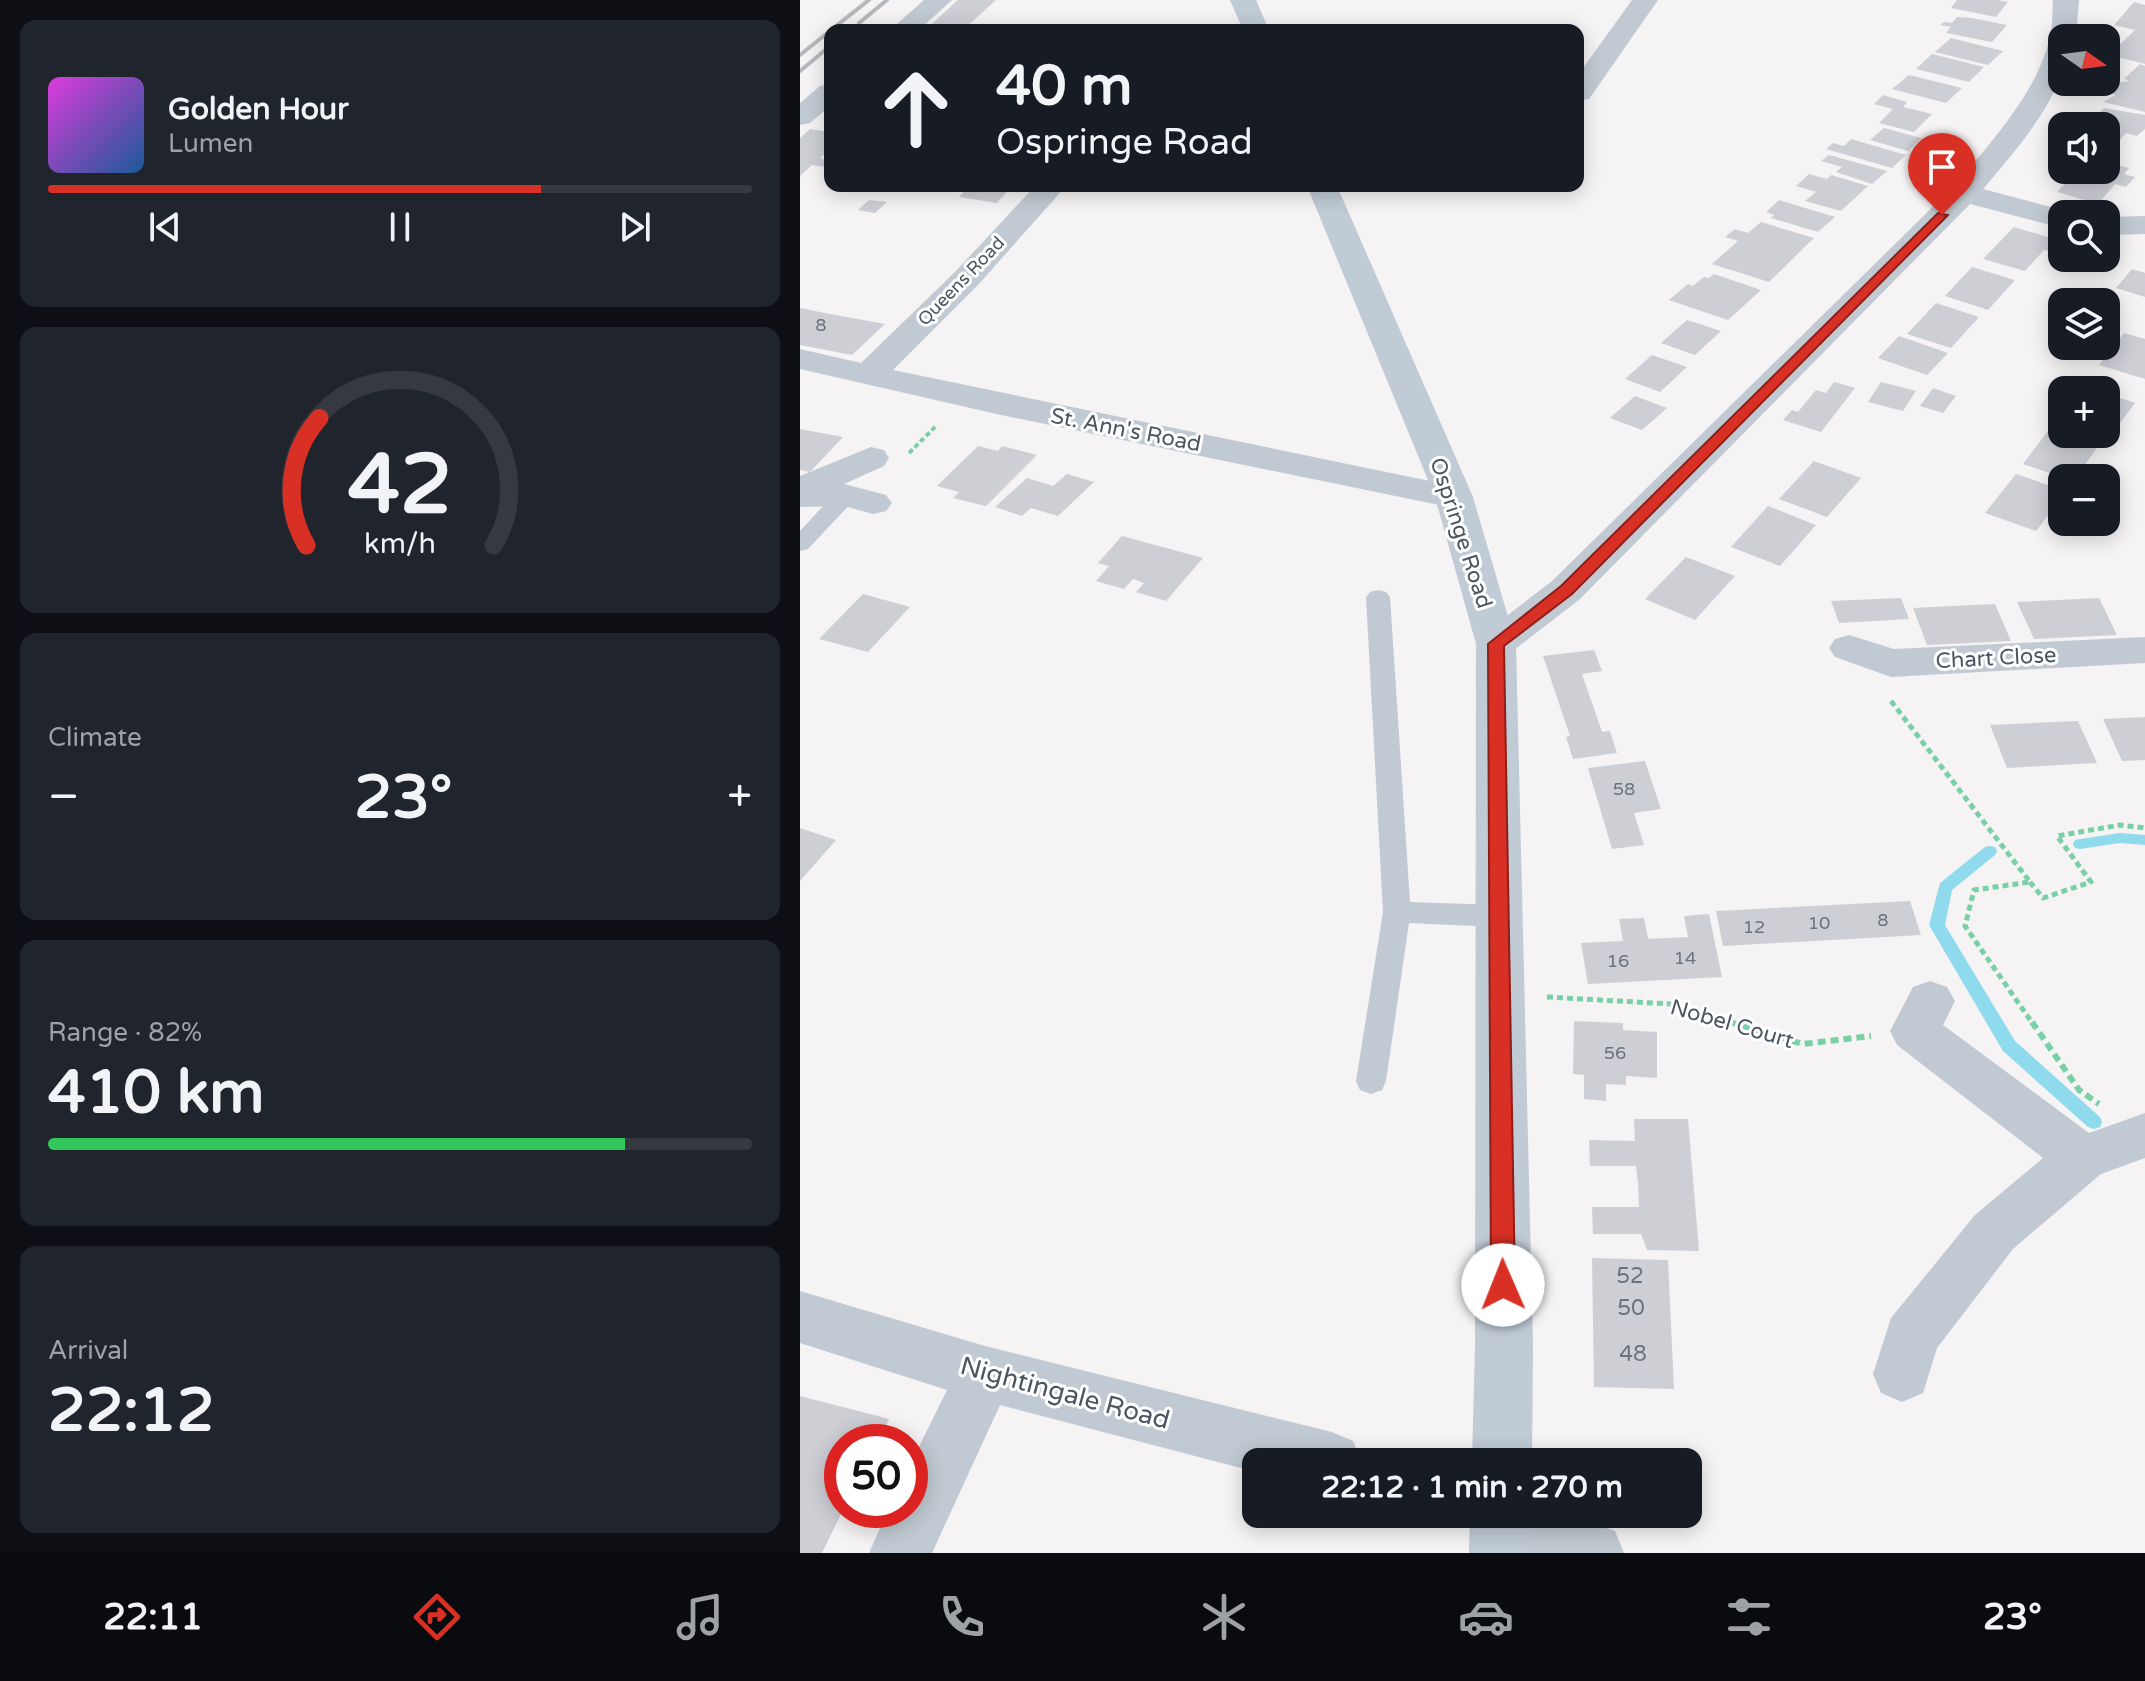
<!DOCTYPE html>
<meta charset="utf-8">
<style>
body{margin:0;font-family:"Varela Round",sans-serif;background:#20242c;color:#f1f3f6;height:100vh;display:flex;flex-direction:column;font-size:30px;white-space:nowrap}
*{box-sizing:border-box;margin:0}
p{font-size:26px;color:#9ea1a6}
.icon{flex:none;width:44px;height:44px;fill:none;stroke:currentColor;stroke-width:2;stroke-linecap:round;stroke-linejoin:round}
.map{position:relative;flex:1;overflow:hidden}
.details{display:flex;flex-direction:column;gap:20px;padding:20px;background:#0d0f14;width:800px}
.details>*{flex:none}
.guide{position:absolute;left:24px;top:24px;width:760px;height:168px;border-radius:16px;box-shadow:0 4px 20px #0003;background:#171b24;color:#f1f3f6;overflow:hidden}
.needle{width:52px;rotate:104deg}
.tools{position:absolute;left:1248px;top:24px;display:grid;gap:16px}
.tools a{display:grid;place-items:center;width:72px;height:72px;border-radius:16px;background:#171b24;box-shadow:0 4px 20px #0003;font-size:40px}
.speed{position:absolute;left:24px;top:1424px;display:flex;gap:16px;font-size:40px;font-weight:700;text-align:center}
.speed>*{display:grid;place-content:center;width:104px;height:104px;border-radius:50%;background:#171b24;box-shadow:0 4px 20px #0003;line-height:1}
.speed .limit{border:12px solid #d22;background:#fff;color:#111}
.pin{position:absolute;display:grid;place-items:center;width:68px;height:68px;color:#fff;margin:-82px -34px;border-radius:50% 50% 50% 0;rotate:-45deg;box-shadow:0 0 8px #0007}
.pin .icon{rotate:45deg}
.me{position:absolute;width:88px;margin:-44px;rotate:359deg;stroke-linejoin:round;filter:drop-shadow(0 0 6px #0008)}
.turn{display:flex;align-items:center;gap:28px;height:168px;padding:0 40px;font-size:36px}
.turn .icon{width:104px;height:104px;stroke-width:2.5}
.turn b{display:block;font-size:56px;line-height:68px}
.big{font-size:60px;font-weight:800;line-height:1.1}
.details .widget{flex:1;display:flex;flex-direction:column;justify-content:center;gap:12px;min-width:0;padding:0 28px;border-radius:16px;background:#20242c}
.details .dial{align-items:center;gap:0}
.dial svg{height:208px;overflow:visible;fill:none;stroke:#363941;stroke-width:7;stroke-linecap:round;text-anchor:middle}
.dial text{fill:#f1f3f6;stroke:none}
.song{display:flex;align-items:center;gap:24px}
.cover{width:96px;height:96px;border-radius:12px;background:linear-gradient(135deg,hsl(300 70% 55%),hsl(210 70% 35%))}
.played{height:8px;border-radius:4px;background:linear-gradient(90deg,#d93025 70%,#363941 70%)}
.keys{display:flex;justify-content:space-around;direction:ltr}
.heat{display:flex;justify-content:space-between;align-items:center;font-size:44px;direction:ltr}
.charge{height:12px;border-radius:6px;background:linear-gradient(90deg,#34c759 82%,#363941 0)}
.trip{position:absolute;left:442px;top:1448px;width:460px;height:80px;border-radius:16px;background:#171b24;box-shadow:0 4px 20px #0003;font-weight:800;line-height:80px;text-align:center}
.menu{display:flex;height:128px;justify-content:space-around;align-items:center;background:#090b0e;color:#9ea1a6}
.menu .icon{width:56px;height:56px}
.menu .selected{color:#d93025}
.menu b{font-size:36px;color:#f1f3f6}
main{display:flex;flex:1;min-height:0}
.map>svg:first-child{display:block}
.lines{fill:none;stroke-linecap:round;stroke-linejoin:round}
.stream{fill:#90daee;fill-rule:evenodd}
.building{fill:#cdcfd5}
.path-far2{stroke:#7ad0a6;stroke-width:4;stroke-dasharray:5 3;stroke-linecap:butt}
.path-far1{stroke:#7ad0a6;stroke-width:5;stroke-dasharray:6 4;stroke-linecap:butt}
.path{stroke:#7ad0a6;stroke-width:6;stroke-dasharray:8 5;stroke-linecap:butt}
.service{fill:#c1cad2;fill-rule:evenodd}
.minor{fill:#c1cad2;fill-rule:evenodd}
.secondary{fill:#c1cbd6;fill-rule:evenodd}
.rail{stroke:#b5b8bd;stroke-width:4}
.route{fill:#d93025;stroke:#8d1f18;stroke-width:2}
.labels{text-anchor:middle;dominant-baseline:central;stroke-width:6;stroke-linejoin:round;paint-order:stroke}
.far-street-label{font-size:18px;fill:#4a5661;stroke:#fff}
.number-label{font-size:18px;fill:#6b747e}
.street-label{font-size:22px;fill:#4a5661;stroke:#fff}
.near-number-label{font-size:22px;fill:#6b747e}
.near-street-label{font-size:26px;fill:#4a5661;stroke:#fff}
</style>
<main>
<section class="details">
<div class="widget">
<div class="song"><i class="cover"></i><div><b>Golden Hour</b><p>Lumen</p></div></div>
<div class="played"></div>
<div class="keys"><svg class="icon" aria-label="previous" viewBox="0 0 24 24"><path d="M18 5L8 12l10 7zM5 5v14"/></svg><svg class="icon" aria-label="pause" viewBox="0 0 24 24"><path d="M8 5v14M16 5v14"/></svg><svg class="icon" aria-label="next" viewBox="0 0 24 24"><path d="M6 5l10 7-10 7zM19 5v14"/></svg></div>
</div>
<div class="widget dial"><svg viewBox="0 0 100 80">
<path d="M14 69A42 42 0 1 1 86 69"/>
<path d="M14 69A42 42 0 0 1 19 20" stroke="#d93025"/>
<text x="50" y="56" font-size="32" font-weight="700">42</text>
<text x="50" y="72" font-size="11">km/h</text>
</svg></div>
<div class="widget"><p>Climate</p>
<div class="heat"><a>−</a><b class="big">23°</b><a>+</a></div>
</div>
<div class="widget"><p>Range · 82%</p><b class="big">410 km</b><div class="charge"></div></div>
<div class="widget"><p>Arrival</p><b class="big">22:12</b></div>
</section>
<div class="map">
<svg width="1345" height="1553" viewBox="0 0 1345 1553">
<rect width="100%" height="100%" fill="#f5f3f3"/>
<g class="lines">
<!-- stream -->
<path class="stream" d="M 1320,833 L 1345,835 L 1345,845 L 1320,843 L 1280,849 L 1275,848 L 1273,844 L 1275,840 L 1280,839 Z
M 1190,846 L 1195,847 L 1197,851 L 1195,855 L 1152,890 L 1145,925 L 1215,1041 L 1300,1117 L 1302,1122 L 1300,1127 L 1294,1129 L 1288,1127 L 1203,1051 L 1129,925 L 1140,883 L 1185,847 Z"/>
</g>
<!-- building -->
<path class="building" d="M 158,0 L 196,0 L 163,30 L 125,30 Z
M 1157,0 L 1197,0 L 1208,2 L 1196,17 L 1151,8 Z
M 1334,2 L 1345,5 L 1345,64 L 1314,56 L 1317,53 L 1312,52 L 1335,30 L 1314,25 Z
M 1157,17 L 1172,18 L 1207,25 L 1192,42 L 1146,33 L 1151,27 L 1140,25 L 1144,22 L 1152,23 Z
M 1151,38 L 1203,51 L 1188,65 L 1135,52 Z
M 1132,54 L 1184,67 L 1169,82 L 1116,69 Z
M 1340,64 L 1345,66 L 1345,112 L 1303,102 L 1316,95 L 1310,93 L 1321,82 L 1330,81 L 1324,79 Z
M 1109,75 L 1162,88 L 1146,103 L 1092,89 Z
M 1083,95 L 1107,102 L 1103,107 L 1132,114 L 1114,132 L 1079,123 L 1093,109 L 1074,104 Z
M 1304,108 L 1345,115 L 1345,129 L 1337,136 L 1326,133 L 1310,151 L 1306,150 L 1306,126 L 1287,126 Z
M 1084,128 L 1121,138 L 1108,151 L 1070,140 Z
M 10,129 L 30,132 L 30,149 L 20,158 L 30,162 L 25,167 L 12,165 L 0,176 L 0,138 Z
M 1051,139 L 1106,155 L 1092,168 L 1026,149 L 1033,143 L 1044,146 Z
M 1029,155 L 1087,171 L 1072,184 L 1036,172 L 1042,167 L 1021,161 Z
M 1306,162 L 1329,168 L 1324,174 L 1335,177 L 1326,187 L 1315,184 L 1298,204 L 1257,192 L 1277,170 L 1306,170 Z
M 1009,174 L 1027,179 L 1031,175 L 1068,186 L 1041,211 L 1005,201 L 1016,192 L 996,186 Z
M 169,186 L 212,186 L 197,203 L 159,197 Z
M 69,200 L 87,202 L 75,213 L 58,210 Z
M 979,200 L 1035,217 L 1018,232 L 971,218 L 974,215 L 966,212 Z
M 961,222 L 1014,238 L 969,282 L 912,264 L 938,241 L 925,237 L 935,229 L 948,233 Z
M 1214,227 L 1261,241 L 1251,252 L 1244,250 L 1225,271 L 1183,259 Z
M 1172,267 L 1215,280 L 1188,310 L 1145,296 Z
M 1332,269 L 1345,273 L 1345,297 L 1316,288 Z
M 914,274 L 961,290 L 928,320 L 869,300 L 888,284 L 893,286 L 904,277 L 909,278 Z
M 1136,303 L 1179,317 L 1151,348 L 1107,334 Z
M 0,308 L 25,313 L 85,324 L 52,355 L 0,345 Z
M 887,320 L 921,331 L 895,355 L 861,343 Z
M 1324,333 L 1345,339 L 1345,379 L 1299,365 Z
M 1099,336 L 1148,353 L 1127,375 L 1078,358 Z
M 852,355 L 887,367 L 860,392 L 825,379 Z
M 1034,382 L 1055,388 L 1021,432 L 983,420 L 992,410 L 998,412 L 1016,390 L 1026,393 Z
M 1081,382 L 1116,391 L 1103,411 L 1068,402 Z
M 1133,388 L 1156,396 L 1143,413 L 1120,406 Z
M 1306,393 L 1335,403 L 1309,438 L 1299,435 L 1306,434 Z
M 835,396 L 867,408 L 842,430 L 810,418 Z
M 1251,427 L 1262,431 L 1262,434 L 1300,444 L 1275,478 L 1264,478 L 1223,464 Z
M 0,429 L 43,437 L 10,472 L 0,470 Z
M 178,446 L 198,451 L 202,446 L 237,455 L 186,506 L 153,498 L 159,492 L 137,486 Z
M 1014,461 L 1061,478 L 1027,517 L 979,499 Z
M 267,474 L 294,482 L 258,516 L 231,508 L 222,516 L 195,507 L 227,478 L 253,486 Z
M 1216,474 L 1262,490 L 1262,497 L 1236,531 L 1185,513 Z
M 968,506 L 1016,525 L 980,566 L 931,547 Z
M 322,536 L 403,558 L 366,601 L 336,592 L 344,583 L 333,579 L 324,589 L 296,581 L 309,566 L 298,563 Z
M 886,557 L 935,576 L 895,620 L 845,599 Z
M 63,594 L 110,607 L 68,652 L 19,639 Z
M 1101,598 L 1109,619 L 1039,623 L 1031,601 Z
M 1299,598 L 1317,635 L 1234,639 L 1217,602 Z
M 1195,604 L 1211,641 L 1127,645 L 1113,608 Z
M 794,650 L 802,671 L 782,674 L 802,732 L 810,731 L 817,753 L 773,759 L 766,737 L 770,736 L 743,656 Z
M 1345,717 L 1345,760 L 1322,761 L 1303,719 Z
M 1278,721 L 1297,763 L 1207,768 L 1190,725 Z
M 845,761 L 861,809 L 834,813 L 844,845 L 812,849 L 788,768 Z
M 0,828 L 36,840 L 0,881 Z
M 1110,901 L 1121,935 L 923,946 L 916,911 Z
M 909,914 L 922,977 L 788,984 L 781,943 L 823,941 L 819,919 L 844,918 L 848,939 L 888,937 L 884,916 Z
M 774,1021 L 823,1023 L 823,1030 L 857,1032 L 857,1078 L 826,1076 L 826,1085 L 806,1084 L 806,1101 L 784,1099 L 784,1075 L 773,1074 Z
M 834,1119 L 888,1119 L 899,1251 L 847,1250 L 841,1234 L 793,1234 L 792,1207 L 839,1207 L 838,1183 L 836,1166 L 790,1166 L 789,1140 L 835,1141 Z
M 792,1258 L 868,1260 L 874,1389 L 794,1387 Z
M 0,1396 L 89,1419 L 78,1442 L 42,1442 L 43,1510 L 22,1553 L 0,1553 Z"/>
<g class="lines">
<!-- path-far2 -->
<path class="path-far2" d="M 109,453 L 136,426"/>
<!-- path-far1 -->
<path class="path-far1" d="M 1091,701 L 1230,882 L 1174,890 L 1165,926 L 1233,1024
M 1230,882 L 1243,898 L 1291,882 L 1257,836 L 1320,825 L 1345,828
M 747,997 L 871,1004 L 937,1024"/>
<!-- path -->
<path class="path" d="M 930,1022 L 1003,1044 L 1071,1036
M 1232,1022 L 1279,1090 L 1299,1104"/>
<!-- service -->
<path class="service" d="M 46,488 L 54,490 L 57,495 L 54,500 L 8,549 L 0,551 L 0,531 L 38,490 Z
M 578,590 L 586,592 L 590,597 L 610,902 L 697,905 L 707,908 L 711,916 L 707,924 L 697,927 L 609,923 L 586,1081 L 582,1090 L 571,1094 L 560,1090 L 556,1081 L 583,912 L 566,597 L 570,592 Z"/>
<!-- minor -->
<path class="minor" d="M 124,0 L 152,0 L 119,30 L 90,30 Z
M 832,0 L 858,0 L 789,99 L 778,101 L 778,75 Z
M 1253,0 L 1279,0 L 1276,38 L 1262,38 C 1262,50 1264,64 1261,75 C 1246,117 1211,156 1183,189 L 1273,213 L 1262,214 L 1262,228 L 1170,204 L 780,599 L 710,653 L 696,657 L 682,653 L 676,644 L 682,635 L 752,581 L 1153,187 C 1190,144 1237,93 1250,37 C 1253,25 1252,12 1253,0 Z
M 30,84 L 30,106 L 10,123 L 0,125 L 0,103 L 20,86 Z
M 235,186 L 266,186 L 178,285 L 93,370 L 654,486 L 667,489 L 673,497 L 667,505 L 654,508 L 201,415 L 0,369 L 0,349 L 61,363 L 156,271 Z
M 1345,216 L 1345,234 L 1306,235 L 1306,217 Z
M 71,447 L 84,450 L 89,458 L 84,466 L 44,484 L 86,495 L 92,503 L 86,511 L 73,514 L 44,506 L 0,507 L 0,476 Z
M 1049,635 L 1094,649 L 1345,637 L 1345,663 L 1091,677 L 1035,657 L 1029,648 L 1035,639 Z
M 1130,981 L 1147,987 L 1155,1001 L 1143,1025 L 1289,1133 L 1345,1113 L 1345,1158 L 1301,1174 L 1213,1249 L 1137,1348 L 1123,1393 L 1102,1402 L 1081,1393 L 1073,1374 L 1091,1318 L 1175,1215 L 1243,1158 L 1097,1045 L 1090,1031 L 1113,987 Z
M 0,1291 L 185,1346 L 532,1432 L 553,1441 L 562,1462 L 456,1462 L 456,1472 L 200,1405 L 132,1553 L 69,1553 L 88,1510 L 110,1510 L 110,1465 L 147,1390 L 0,1343 Z
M 676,1514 L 769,1514 L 815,1531 L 824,1553 L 686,1553 L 679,1550 L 670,1528 Z"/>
<!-- secondary -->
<path class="secondary" d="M 430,0 L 456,0 L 469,30 L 443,30 Z
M 507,186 L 537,186 L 673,497 L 716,644 L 733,1345 L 732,1462 L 672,1462 L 675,1345 L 676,644 L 635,497 Z
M 670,1514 L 732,1514 L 731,1553 L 669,1553 Z"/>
<!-- rail -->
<path class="rail" d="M 59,23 L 87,0
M 31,30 L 69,0
M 0,55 L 30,31
M 0,71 L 30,46"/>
</g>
<!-- route -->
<path class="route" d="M 1138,213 L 1148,215 L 772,594 L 704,646 L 715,1285 L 711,1293 L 703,1296 L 695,1293 L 691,1285 L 688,644 L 761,586 Z"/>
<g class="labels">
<!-- far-street labels -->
<g class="far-street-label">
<text transform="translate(161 281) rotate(-46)">Queens Road</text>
</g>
<!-- number labels -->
<g class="number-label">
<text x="21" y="325">8</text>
<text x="824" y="789">58</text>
<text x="1083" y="920">8</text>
<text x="1019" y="923">10</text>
<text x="954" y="927">12</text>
<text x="885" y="958">14</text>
<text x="818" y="961">16</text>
<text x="815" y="1053">56</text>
</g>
<!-- street labels -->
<g class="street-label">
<text transform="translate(326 430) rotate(11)">St. Ann's Road</text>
<text transform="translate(661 533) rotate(72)">Ospringe Road</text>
<text transform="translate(1196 658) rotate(-3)">Chart Close</text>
<text transform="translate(932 1024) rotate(16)">Nobel Court</text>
</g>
<!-- near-number labels -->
<g class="near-number-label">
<text x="830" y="1276">52</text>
<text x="831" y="1308">50</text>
<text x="833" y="1354">48</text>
</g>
<!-- near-street labels -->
<g class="near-street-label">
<text transform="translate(265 1393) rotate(15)">Nightingale Road</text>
</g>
</g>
</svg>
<div class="tools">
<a><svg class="needle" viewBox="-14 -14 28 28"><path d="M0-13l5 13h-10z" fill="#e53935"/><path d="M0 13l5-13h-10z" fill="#9ea1a6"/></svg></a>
<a><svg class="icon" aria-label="sound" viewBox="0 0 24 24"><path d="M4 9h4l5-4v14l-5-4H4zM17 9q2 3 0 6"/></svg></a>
<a><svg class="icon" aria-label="search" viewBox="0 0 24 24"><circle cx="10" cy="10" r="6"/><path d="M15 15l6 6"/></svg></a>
<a><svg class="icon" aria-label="layers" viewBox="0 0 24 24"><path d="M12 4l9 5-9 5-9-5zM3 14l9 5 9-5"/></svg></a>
<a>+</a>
<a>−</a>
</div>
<div class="speed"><div class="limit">50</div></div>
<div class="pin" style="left:1142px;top:215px;background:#d93025"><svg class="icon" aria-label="arrive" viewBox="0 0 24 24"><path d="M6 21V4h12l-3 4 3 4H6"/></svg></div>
<svg class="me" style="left:703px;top:1285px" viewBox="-20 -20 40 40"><circle r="19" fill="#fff"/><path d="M0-13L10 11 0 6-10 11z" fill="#d93025"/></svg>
<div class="trip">22:12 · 1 min · 270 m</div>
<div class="guide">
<div class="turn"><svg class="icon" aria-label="ahead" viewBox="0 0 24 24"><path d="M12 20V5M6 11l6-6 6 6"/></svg><div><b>40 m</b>Ospringe Road</div></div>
</div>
</div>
</main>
<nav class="menu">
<b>22:11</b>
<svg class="icon selected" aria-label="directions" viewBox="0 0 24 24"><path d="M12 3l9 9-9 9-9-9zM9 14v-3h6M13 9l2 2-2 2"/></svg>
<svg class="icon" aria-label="music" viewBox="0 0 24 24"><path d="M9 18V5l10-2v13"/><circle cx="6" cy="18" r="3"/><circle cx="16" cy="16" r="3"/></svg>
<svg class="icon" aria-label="phone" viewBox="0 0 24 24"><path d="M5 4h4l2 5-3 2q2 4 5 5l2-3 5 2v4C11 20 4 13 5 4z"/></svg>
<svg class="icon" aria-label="climate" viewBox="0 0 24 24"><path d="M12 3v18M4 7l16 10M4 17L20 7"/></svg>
<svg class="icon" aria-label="car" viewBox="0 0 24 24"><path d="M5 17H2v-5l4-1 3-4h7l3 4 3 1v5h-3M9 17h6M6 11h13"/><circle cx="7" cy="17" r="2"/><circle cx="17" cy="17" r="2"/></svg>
<svg class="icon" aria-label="filters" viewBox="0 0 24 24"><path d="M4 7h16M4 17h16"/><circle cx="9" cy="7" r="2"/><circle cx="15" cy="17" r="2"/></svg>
<b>23°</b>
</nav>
